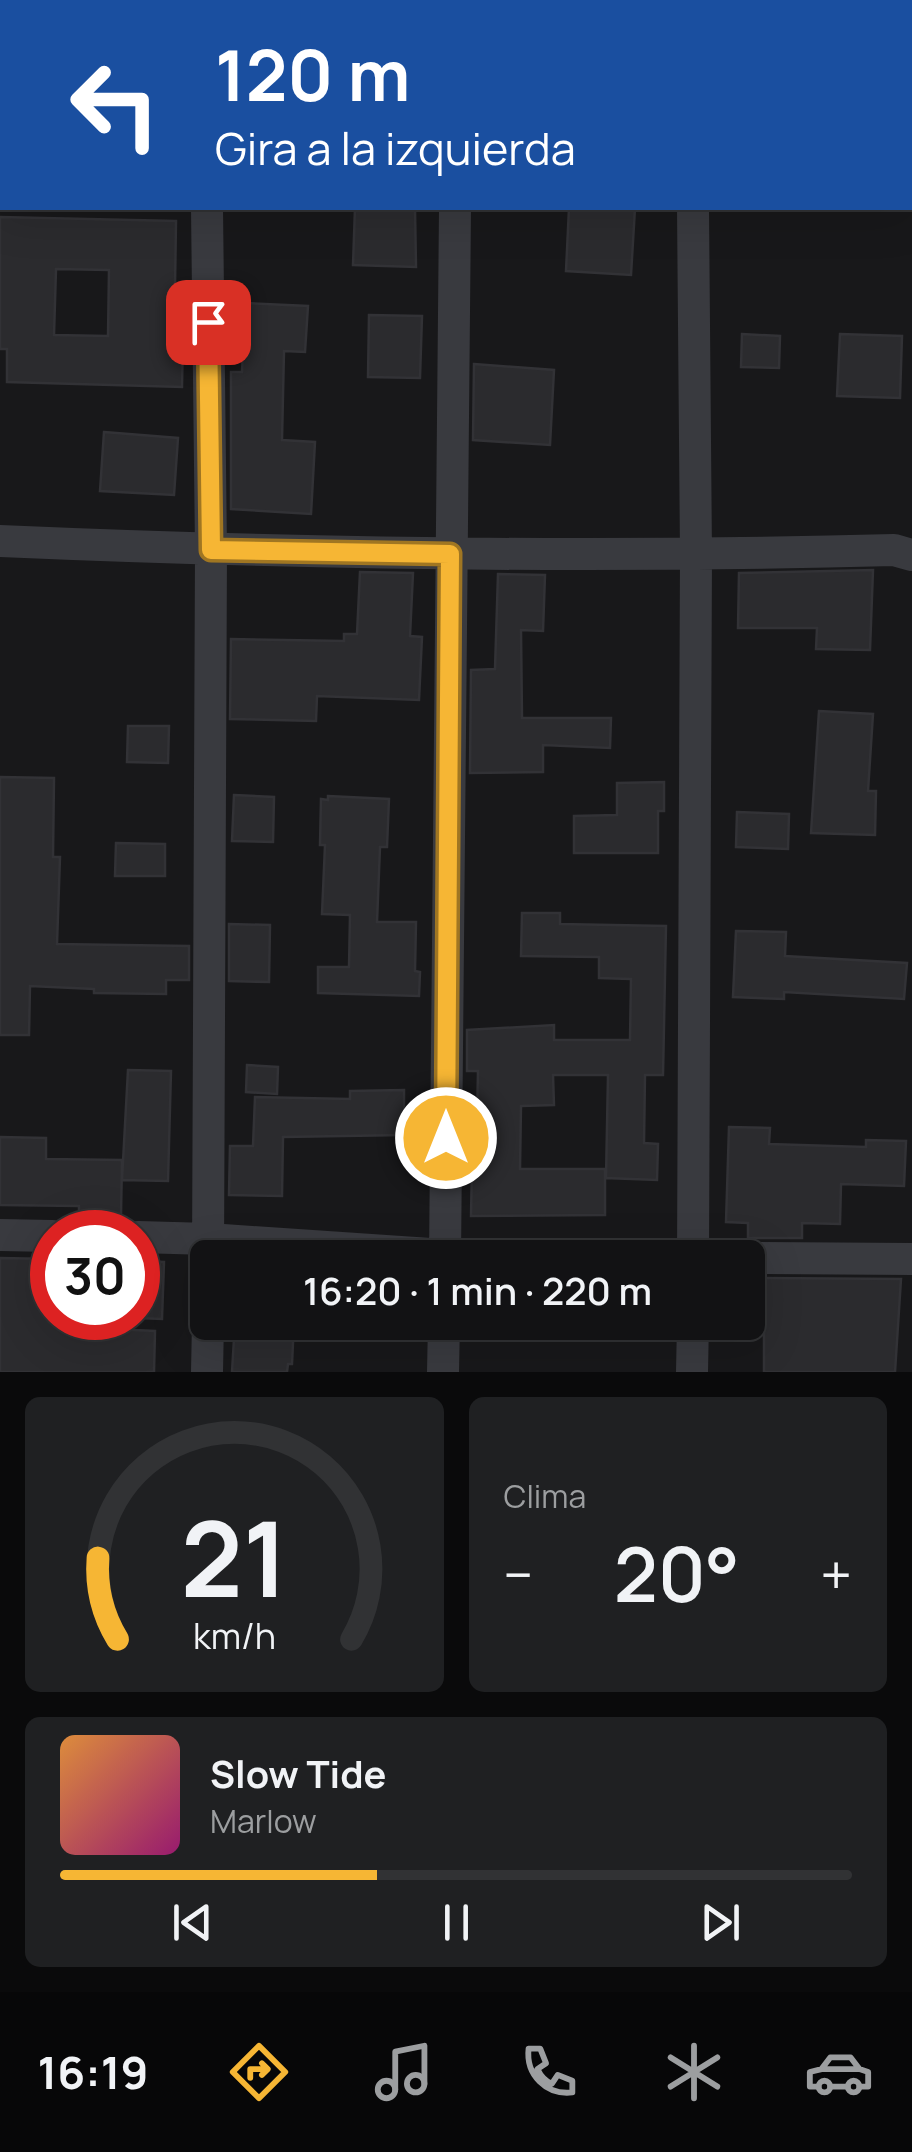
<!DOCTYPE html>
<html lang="es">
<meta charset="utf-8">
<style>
body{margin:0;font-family:Manrope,sans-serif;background:#1f2022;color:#f1f3f6;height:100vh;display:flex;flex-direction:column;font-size:38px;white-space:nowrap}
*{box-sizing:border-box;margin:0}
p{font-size:32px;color:#9c9ea0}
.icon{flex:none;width:55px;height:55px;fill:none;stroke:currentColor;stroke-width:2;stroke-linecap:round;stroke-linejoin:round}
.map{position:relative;height:1372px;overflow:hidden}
.details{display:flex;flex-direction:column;gap:25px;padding:25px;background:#0a0a0b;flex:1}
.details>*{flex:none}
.guide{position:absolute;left:0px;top:0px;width:912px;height:210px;box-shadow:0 10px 40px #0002,0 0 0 2px #313234;background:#1a4fa0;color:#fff;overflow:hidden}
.speed{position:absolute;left:30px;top:1210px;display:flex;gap:20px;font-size:50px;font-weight:700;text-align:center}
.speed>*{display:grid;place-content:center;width:130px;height:130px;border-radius:50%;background:#121214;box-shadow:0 10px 40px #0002,0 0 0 2px #313234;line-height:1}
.speed .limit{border:15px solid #d22;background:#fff;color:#111}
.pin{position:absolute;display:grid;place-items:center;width:85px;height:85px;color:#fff;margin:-42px;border-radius:20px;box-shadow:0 5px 15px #0006}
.me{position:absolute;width:110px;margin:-55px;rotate:0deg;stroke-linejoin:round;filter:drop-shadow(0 0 8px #0008)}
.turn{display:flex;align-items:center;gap:35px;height:210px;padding:0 50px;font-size:45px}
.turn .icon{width:130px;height:130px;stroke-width:2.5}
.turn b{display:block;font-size:70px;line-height:85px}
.big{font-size:75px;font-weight:600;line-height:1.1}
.details .tile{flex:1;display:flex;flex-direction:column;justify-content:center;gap:15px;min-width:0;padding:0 35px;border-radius:15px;background:#1f2022}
.details .dial{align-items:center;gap:0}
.dial svg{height:260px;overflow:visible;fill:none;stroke:#313234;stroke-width:7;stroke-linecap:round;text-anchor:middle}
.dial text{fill:#f1f3f6;stroke:none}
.song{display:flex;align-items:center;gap:30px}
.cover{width:120px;height:120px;border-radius:15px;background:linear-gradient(135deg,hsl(30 70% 55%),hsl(320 70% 35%))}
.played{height:10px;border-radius:5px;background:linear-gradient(90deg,#f6b634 40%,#313234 40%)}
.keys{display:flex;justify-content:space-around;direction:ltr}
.heat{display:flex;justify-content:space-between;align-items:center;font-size:55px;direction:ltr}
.details .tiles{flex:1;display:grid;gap:25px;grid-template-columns:1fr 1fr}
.tile:last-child{grid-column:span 2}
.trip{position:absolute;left:190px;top:1240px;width:575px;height:100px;border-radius:15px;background:#121214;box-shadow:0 10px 40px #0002,0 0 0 2px #313234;font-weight:600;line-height:100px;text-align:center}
.dock{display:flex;height:160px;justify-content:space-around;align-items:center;background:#070708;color:#9c9ea0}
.dock .icon{width:70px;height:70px}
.dock .current{color:#f6b634}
.dock b{font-size:45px;color:#f1f3f6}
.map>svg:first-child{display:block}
.building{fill:#2b2b2e;stroke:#323236;stroke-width:2.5;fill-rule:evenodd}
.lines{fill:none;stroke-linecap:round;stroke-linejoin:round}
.street{stroke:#393a3f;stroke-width:32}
.route-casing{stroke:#a07622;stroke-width:25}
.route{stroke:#f6b634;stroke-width:18}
</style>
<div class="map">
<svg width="912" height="1372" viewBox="0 0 912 1372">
<rect width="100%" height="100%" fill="#18181a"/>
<!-- building -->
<path class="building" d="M 355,208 L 415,208 L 416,267 L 353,265 Z
M 569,208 L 635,208 L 631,275 L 566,271 Z
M 0,217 L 176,221 L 175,287 L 179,287 L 178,338 L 183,338 L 182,387 L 7,382 L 7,349 L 0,349 ZM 56,269 L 109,270 L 108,336 L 54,335 Z
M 245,303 L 308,306 L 305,352 L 284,351 L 282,440 L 315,442 L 311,514 L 231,509 L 231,372 L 242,372 Z
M 369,315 L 422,316 L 420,378 L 368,377 Z
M 742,334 L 780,336 L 779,368 L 741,367 Z
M 840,334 L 902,336 L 900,398 L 837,396 Z
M 474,364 L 554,370 L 550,445 L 473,440 Z
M 104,432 L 178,438 L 174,495 L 100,491 Z
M 873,570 L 870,650 L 816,649 L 817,628 L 738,628 L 739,573 Z
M 360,572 L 413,573 L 410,636 L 422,637 L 419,700 L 317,696 L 316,721 L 230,719 L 231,639 L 344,641 L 344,634 L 357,634 Z
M 498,574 L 545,575 L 543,631 L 521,630 L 522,718 L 611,718 L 610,748 L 543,745 L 543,772 L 470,773 L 471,670 L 495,669 Z
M 819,711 L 873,714 L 868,791 L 876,791 L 875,835 L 811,833 Z
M 128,726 L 169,726 L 168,763 L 127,762 Z
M 0,777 L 54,778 L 53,857 L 60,857 L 57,944 L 189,946 L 189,980 L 166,980 L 166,994 L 94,993 L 94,989 L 30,986 L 29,1035 L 0,1035 Z
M 664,782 L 664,811 L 658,811 L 658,853 L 574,853 L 574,816 L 617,815 L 617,783 Z
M 234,795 L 274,797 L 273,842 L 232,841 Z
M 328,796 L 389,799 L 387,847 L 380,847 L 377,922 L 416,922 L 415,971 L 420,972 L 419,996 L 318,993 L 318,967 L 349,967 L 350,915 L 322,914 L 325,845 L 320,845 L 321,799 L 328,800 Z
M 737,812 L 789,814 L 788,849 L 736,847 Z
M 116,843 L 165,844 L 165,876 L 115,876 Z
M 522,913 L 560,913 L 560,924 L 666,926 L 663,1075 L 645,1075 L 644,1143 L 658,1144 L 657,1180 L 606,1178 L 608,1075 L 553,1075 L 554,1105 L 521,1106 L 520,1169 L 605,1169 L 605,1215 L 471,1216 L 472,1165 L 476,1165 L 478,1071 L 467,1071 L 467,1030 L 554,1025 L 554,1040 L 630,1040 L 631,979 L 599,978 L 599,957 L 521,956 Z
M 229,924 L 270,925 L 269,982 L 229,981 Z
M 736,931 L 786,932 L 785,956 L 907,963 L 904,999 L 784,992 L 784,999 L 733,997 Z
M 247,1065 L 278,1067 L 277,1094 L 246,1092 Z
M 128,1070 L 171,1071 L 168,1181 L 122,1180 Z
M 404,1090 L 404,1135 L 283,1137 L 282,1196 L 229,1195 L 230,1146 L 253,1146 L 255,1097 L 350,1099 L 350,1091 Z
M 729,1127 L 770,1128 L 769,1144 L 866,1147 L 866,1140 L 906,1141 L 904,1186 L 841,1184 L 840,1224 L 802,1223 L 802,1238 L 748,1238 L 748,1223 L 726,1222 Z
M 0,1137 L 46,1138 L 46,1159 L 122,1160 L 121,1215 L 79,1214 L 79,1206 L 0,1205 Z
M 0,1258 L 52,1259 L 52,1318 L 68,1318 L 67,1327 L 155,1331 L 154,1372 L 0,1372 Z
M 138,1261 L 164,1262 L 162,1319 L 138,1318 Z
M 748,1278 L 901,1279 L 895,1372 L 764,1372 L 764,1324 L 748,1324 Z
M 235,1322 L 294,1322 L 292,1364 L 288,1364 L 287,1372 L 232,1372 Z"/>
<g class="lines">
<!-- street -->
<path class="street" d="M 205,0 L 205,2
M 692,0 L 692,2
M 458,2 L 458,0
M 207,208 L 211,550 L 208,1258
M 693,208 L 696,555 L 693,1258
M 0,541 C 298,554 596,558 894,550 L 912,555
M 0,1235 L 52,1236
M 138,1237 L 209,1239 L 445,1255 L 635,1258
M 445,1258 L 455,208
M 748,1258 L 912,1259
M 207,1372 L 208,1322
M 443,1372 L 444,1322
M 692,1372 L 693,1322"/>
</g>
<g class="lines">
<defs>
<path id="route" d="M 208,322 L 211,550 L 450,554 L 446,1138"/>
</defs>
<!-- route casing -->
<use href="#route" class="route-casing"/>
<!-- route -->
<use href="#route" class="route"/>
</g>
</svg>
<div class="speed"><div class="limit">30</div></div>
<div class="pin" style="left:208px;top:322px;background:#d93025"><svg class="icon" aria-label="arrive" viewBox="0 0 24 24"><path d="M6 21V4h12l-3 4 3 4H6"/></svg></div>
<svg class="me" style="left:446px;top:1138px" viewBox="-20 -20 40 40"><circle r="17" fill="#f6b634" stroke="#fff" stroke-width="3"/><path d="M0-11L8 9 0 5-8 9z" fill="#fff"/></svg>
<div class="trip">16:20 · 1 min · 220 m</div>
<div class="guide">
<div class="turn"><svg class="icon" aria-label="left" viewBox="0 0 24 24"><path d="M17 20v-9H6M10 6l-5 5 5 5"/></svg><div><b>120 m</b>Gira a la izquierda</div></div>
</div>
</div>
<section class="details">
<div class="tiles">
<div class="tile dial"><svg viewBox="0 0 100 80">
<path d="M14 69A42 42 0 1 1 86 69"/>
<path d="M14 69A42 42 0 0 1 8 44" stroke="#f6b634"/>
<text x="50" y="56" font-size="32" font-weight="700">21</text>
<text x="50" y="72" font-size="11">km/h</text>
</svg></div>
<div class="tile"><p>Clima</p>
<div class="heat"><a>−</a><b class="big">20°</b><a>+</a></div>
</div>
<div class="tile">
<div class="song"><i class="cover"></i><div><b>Slow Tide</b><p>Marlow</p></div></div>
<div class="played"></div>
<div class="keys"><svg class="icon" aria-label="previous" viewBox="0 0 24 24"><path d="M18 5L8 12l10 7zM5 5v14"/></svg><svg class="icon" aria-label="pause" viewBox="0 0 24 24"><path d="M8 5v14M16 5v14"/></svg><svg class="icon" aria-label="next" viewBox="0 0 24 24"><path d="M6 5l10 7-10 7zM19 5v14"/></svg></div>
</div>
</div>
</section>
<nav class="dock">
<b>16:19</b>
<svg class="icon current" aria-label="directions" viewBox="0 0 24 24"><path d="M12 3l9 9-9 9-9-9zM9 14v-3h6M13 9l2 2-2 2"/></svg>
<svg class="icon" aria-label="music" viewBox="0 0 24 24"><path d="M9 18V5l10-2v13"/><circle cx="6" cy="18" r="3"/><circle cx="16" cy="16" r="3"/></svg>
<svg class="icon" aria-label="phone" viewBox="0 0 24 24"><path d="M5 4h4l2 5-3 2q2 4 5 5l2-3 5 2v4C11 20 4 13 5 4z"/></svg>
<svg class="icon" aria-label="climate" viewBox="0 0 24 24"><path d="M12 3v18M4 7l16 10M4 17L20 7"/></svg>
<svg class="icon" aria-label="car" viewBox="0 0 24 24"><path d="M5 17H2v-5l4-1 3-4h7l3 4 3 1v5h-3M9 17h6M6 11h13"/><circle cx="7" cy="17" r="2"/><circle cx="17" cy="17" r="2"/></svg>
</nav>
